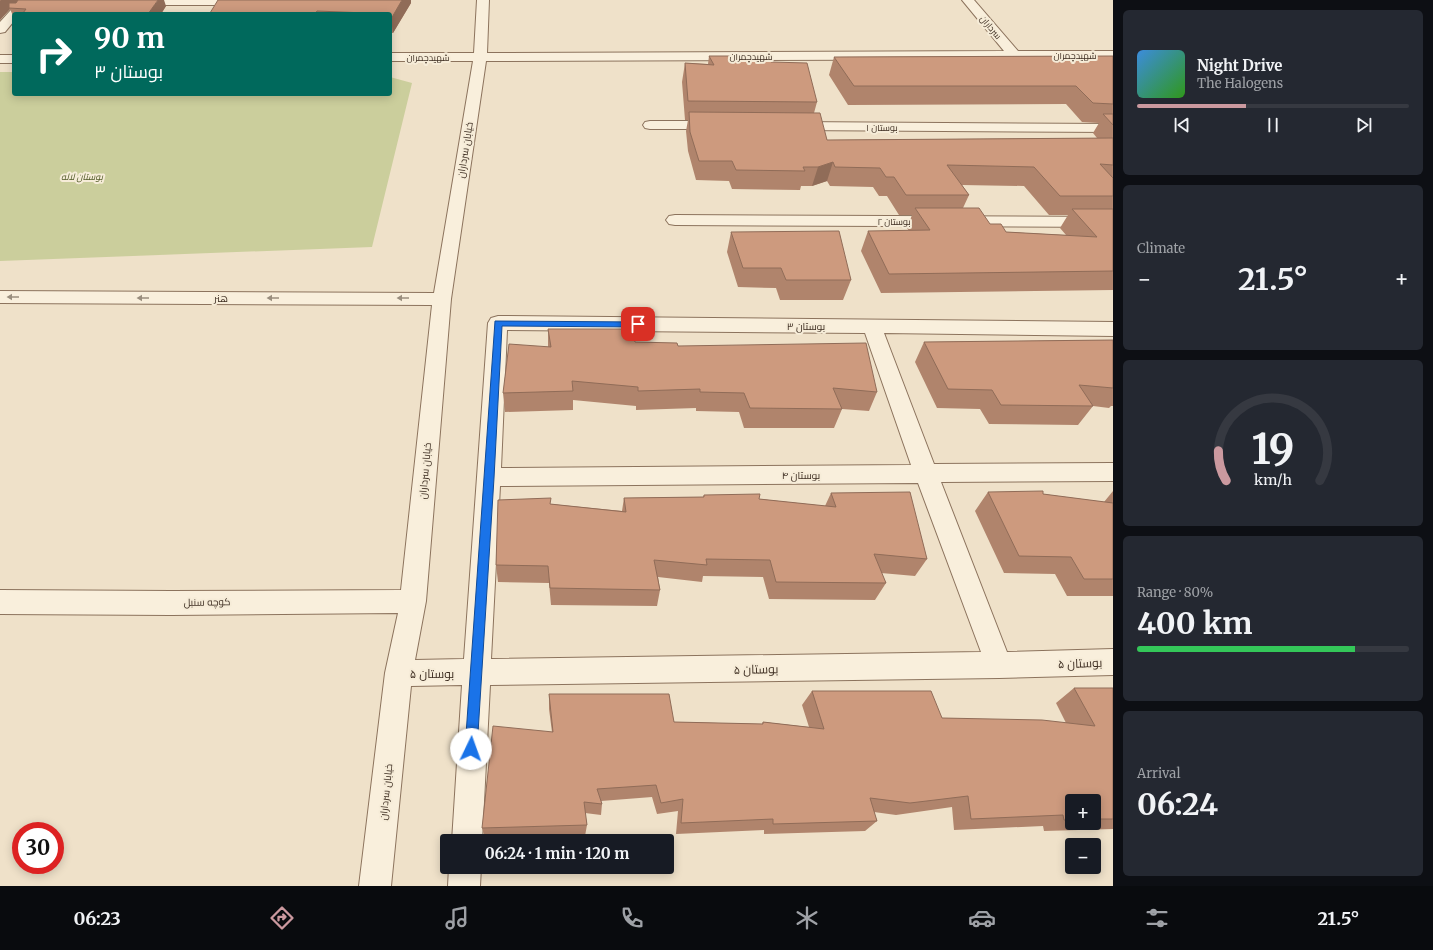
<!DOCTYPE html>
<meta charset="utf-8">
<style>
body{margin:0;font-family:Merriweather,Cairo,serif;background:#242831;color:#f1f3f6;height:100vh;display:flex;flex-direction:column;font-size:15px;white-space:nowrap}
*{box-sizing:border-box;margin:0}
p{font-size:13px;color:#9ea1a6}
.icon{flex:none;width:22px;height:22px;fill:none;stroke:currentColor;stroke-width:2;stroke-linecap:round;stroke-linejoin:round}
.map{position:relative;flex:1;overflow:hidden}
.drawer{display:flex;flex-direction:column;gap:10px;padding:10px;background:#0d0f14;width:320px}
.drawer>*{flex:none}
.top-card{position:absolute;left:12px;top:12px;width:380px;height:84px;border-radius:4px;box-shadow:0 2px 10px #0003;background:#00695c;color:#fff;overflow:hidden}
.fabs{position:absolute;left:1065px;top:794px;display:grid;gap:8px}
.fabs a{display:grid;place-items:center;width:36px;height:36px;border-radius:4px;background:#171b24;box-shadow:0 2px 10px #0003;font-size:20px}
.speed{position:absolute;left:12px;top:822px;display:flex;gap:8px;font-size:20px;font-weight:700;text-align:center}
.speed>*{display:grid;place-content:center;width:52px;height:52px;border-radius:50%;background:#171b24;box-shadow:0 2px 10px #0003;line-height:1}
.speed .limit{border:6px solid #d22;background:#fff;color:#111}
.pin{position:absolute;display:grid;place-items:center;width:34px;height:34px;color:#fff;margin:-17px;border-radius:8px;box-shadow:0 2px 6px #0006}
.me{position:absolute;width:44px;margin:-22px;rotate:3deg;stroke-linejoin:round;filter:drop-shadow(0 0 3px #0008)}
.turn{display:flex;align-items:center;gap:14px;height:84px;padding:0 16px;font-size:18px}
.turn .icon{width:52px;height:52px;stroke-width:2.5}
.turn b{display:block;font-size:28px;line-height:34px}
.big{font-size:30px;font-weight:700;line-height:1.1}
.drawer .tile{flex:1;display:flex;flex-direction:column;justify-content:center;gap:6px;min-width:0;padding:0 14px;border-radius:6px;background:#242831}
.drawer .dial{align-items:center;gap:0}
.dial svg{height:104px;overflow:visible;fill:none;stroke:#363941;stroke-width:7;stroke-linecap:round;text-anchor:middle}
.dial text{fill:#f1f3f6;stroke:none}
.song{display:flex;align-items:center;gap:12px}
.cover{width:48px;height:48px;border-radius:6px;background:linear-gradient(135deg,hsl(210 70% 55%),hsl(110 70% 35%))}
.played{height:4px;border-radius:2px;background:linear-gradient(90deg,#cb999f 40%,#363941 40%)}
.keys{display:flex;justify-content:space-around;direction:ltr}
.heat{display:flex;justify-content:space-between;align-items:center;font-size:22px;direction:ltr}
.charge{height:6px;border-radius:3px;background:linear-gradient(90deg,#34c759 80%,#363941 0)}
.trip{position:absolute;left:440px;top:834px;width:234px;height:40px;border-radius:4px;background:#171b24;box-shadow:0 2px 10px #0003;font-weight:700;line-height:40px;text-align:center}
.tabs{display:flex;height:64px;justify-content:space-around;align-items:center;background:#090b0e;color:#9ea1a6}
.tabs .icon{width:28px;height:28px}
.tabs .current{color:#cb999f}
.tabs b{font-size:18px;color:#f1f3f6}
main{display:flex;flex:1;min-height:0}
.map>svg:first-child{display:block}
.green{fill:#cbce9c}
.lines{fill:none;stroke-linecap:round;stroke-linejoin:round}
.minor-casing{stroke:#8c735d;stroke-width:2}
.minor{fill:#f9efdc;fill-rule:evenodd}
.wall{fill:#b0846c;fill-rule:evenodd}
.shaded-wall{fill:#906c58}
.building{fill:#cd9a7e;stroke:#906c58}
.oneway{fill:#9a8e7e}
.route{fill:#1a73e8;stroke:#114b97}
.labels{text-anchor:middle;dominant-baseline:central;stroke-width:4;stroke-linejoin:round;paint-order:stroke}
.far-street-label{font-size:9px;fill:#3c2c20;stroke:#f6ecd8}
.far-park-label{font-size:9px;font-style:italic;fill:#505927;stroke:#f6ecd8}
.street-label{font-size:10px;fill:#3c2c20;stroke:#f6ecd8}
.near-street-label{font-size:12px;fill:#3c2c20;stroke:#f6ecd8}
</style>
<main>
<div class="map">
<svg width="1113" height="886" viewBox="0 0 1113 886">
<rect width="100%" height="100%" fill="#efe1c9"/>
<!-- green -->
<path class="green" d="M 0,72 L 14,72 L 14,94 L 390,94 L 390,77 L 412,83 L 372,247 L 0,261 Z"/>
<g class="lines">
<defs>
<path id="minor" d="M 20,0 L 33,0 L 21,14 L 14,14 L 14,21 L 5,32 L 0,33 L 0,22 Z
M 130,0 L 251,0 L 252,1 L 250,4 L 246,5 L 135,5 L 131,4 Z
M 477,0 L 489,0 L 487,53 L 1004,51 L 962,0 L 974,0 L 1018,51 L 1113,51 L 1113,59 L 486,61 L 451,299 L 426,601 L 415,660 L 464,659 L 488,323 L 491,318 L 498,316 L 1113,322 L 1113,336 L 884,333 L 934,464 L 1113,463 L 1113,481 L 941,482 L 1007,652 L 1113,649 L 1113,675 L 999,678 L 490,685 L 482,841 L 452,841 L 462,685 L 411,686 L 391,886 L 359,886 L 385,673 L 398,613 L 171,615 L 0,614 L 0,590 L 171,591 L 401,590 L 432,305 L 0,303 L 0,291 L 434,293 L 473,61 L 390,61 L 390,53 L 474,53 ZM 507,330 L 865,333 L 911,465 L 501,468 ZM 918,483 L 981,652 L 491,659 L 500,486 Z
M 0,55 L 14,55 L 14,63 L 0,63 Z
M 650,121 L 716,121 L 721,122 L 723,125 L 721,128 L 716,129 L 650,129 L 645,128 L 643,125 L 645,122 Z
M 794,122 L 1113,124 L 1113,132 L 794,130 L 789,129 L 787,126 L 789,123 Z
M 675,215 L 1113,217 L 1113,227 L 675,225 L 669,224 L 666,220 L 669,216 Z
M 449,867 L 481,867 L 480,886 L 448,886 Z"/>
</defs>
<!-- minor casing -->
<use href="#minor" class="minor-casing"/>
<!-- minor -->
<use href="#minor" class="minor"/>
</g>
<!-- wall -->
<path class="wall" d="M 0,0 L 166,6 L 161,14 L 14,14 L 14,18 L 10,9 L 0,20 Z
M 411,3 L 393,33 L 390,33 L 390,14 L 210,14 L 210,13 Z
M 709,56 L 771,62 L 817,102 L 814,113 L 827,140 L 1097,138 L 1093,133 L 1099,123 L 1082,122 L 1066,104 L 848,105 L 829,75 L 834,57 L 1113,56 L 1113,290 L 881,293 L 861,251 L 868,231 L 909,231 L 907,228 L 912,215 L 899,215 L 887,196 L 879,196 L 873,187 L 830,186 L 827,181 L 812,186 L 801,186 L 800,190 L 732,189 L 729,181 L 696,180 L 688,151 L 686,131 L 688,120 L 685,120 L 682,82 L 685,63 L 708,64 ZM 962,185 L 1024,186 L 1049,215 L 1068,215 L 1060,228 L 1066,235 L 1006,232 L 990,224 L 963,208 L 969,195 Z
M 731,232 L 851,280 L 843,300 L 780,300 L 776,288 L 738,287 L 727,252 Z
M 548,329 L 635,342 L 678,346 L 877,392 L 869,411 L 842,409 L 834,428 L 744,428 L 739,412 L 696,411 L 696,408 L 636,410 L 636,406 L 573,400 L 573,410 L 505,412 L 503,393 L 548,347 Z
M 1113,340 L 1113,406 L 1111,406 L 1109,408 L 1093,406 L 1078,425 L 989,424 L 980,409 L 937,408 L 915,362 L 924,342 Z
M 1113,491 L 1113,596 L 1067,596 L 1055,574 L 1004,573 L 975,511 L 988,492 L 1043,494 L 1104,502 Z
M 831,493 L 927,559 L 915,576 L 881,573 L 886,583 L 875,600 L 769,599 L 763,577 L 703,576 L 702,582 L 658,577 L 660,590 L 657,606 L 551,605 L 549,583 L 498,582 L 496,565 L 551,504 L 622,511 L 624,498 L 703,497 L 704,495 L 759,499 L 825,506 Z
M 1074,688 L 1113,688 L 1113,829 L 1044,831 L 1043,826 L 954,830 L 952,807 L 896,815 L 874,812 L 877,821 L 865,831 L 764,834 L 764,830 L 676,834 L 678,811 L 657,814 L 652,797 L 601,801 L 602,804 L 601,815 L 585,813 L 587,825 L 585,836 L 485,838 L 482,828 L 552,732 L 549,709 L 549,694 L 674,722 L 762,724 L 763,722 L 809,727 L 802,705 L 812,691 L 942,718 L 1066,723 L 1056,703 ZM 1072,801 L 1094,801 L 1094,823 L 1072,823 Z"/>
<!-- shaded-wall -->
<path class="shaded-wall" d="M 1,0 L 19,0 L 11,8 L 9,8 L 10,9 L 0,20 L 0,1 Z
M 158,0 L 164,0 L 166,6 L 161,14 L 148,14 Z
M 402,0 L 411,0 L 411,3 L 393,33 L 391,19 Z
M 833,162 L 827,181 L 812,186 L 818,167 Z"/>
<!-- building -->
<path class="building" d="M 18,0 L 158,0 L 148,14 L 39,14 L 23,13 L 26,9 L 9,8 L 9,3 L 16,3 Z
M 218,0 L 402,0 L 391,19 L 390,19 L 390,14 L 366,14 L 366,13 L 317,11 L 315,14 L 218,14 L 218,13 L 210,13 Z
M 709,56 L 767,56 L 771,62 L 807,63 L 817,102 L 688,101 L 685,63 L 714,65 Z
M 1113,56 L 1113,104 L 1093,103 L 1076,86 L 854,86 L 834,57 Z
M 689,112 L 820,113 L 827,140 L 1113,138 L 1113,165 L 1100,164 L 1113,178 L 1113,196 L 1060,196 L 1034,167 L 947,165 L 969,195 L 906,195 L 894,177 L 886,177 L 880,168 L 835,167 L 833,162 L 818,167 L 803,167 L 805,171 L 736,170 L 732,161 L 699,161 L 690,132 Z
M 1103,114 L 1113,114 L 1113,125 Z
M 915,208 L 979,208 L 990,224 L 1001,224 L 1006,232 L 1097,237 L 1072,209 L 1113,209 L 1113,271 L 889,274 L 868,231 L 930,230 Z
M 839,231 L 851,280 L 786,280 L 781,268 L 743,268 L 731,232 Z
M 548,329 L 632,329 L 635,342 L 677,343 L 678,346 L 866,343 L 877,392 L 833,388 L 842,409 L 750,408 L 744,393 L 700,392 L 700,389 L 638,391 L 638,387 L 572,381 L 573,391 L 503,393 L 509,344 L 551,347 Z
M 1113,340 L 1113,388 L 1079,385 L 1093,406 L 1001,405 L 992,390 L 948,389 L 924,342 Z
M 1043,491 L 1043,494 L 1113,503 L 1113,579 L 1084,579 L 1071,557 L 1019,556 L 988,492 Z
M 910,492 L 927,559 L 874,554 L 886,583 L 776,582 L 770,560 L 706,559 L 707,565 L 654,560 L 660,590 L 550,588 L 548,566 L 496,565 L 498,500 L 551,498 L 550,504 L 626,512 L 624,498 L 704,497 L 704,495 L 760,494 L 759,499 L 836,507 L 831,493 Z
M 1074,688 L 1113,688 L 1113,819 L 1094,819 L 1094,801 L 1072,801 L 1072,820 L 1064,820 L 1063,815 L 971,819 L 968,796 L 910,803 L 870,798 L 877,821 L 773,824 L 773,819 L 681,823 L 683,799 L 661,803 L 656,785 L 597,789 L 602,804 L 584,802 L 587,825 L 482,828 L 493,726 L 553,732 L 549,694 L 669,694 L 674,722 L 763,724 L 763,722 L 824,729 L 812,691 L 931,691 L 942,718 L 1042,720 L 1095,726 Z"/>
<!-- one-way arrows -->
<defs><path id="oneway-solid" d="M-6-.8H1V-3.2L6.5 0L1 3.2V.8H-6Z"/></defs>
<g class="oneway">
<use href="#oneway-solid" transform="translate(13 297) rotate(-180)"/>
<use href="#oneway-solid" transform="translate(143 298) rotate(-180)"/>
<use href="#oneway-solid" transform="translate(273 298) rotate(-180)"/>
<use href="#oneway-solid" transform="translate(403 298) rotate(-180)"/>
</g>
<!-- route -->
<path class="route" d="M 495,321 L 638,322 L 642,324 L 638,327 L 502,326 L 494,478 L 477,749 L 476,754 L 471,755 L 467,754 L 465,749 Z"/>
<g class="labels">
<!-- far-street labels -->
<g class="far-street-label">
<text transform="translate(991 27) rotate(50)">سرداران</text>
<text x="1075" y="55">شهیدچمران</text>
<text x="751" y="56">شهیدچمران</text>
<text x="428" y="57">شهیدچمران</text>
<text x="882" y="127">بوستان ۱</text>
<text x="894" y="221">بوستان ۲</text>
</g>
<!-- far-park labels -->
<g class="far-park-label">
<text x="82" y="176">بوستان لاله</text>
</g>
<!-- street labels -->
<g class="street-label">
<text transform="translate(465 150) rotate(-81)">خیابان سرداران</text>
<text x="221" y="298">هنر</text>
<text x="806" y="326">بوستان ۳</text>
<text transform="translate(425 471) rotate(-85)">خیابان سرداران</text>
<text x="801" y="475">بوستان ۴</text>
<text transform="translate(207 602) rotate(-1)">کوچه سنبل</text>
<text transform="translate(386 792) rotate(-84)">خیابان سرداران</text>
</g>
<!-- near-street labels -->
<g class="near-street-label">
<text transform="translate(1080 663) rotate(-2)">بوستان ۵</text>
<text transform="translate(756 669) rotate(-1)">بوستان ۵</text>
<text x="432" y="673">بوستان ۵</text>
</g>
</g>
</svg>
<div class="fabs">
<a>+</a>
<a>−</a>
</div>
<div class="speed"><div class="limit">30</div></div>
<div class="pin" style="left:638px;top:324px;background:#d93025"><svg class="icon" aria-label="arrive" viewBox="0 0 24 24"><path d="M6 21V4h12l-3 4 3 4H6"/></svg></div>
<svg class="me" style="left:471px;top:749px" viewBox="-20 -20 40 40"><circle r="19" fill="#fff"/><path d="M0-13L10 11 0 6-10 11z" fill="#1a73e8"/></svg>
<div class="trip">06:24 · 1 min · 120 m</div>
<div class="top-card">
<div class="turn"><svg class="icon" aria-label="right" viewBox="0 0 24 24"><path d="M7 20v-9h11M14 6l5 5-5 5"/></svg><div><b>90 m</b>بوستان ۳</div></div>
</div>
</div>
<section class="drawer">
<div class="tile">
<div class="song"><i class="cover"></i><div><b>Night Drive</b><p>The Halogens</p></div></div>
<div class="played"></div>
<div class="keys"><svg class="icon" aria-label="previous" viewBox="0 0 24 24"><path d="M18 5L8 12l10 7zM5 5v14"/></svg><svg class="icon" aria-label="pause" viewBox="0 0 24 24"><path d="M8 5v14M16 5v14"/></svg><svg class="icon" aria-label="next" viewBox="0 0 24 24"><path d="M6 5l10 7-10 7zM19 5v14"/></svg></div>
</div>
<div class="tile"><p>Climate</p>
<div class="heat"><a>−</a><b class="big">21.5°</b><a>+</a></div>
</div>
<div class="tile dial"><svg viewBox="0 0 100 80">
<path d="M14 69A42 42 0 1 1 86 69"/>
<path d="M14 69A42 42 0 0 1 8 46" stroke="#cb999f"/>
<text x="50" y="56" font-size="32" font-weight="700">19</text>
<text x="50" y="72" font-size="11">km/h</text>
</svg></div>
<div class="tile"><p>Range · 80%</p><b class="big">400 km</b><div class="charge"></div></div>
<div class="tile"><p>Arrival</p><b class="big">06:24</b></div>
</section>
</main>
<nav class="tabs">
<b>06:23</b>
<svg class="icon current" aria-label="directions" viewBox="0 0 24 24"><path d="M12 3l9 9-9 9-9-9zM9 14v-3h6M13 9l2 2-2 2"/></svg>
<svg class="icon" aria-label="music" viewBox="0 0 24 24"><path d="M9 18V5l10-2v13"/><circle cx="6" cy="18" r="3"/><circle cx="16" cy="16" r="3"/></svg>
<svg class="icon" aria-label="phone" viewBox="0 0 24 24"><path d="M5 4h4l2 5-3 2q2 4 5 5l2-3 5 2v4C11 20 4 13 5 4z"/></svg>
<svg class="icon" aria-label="climate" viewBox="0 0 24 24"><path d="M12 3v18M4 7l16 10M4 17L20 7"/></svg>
<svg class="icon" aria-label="car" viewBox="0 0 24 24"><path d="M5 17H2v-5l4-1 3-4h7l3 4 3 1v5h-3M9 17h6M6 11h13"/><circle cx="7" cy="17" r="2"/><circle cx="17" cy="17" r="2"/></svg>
<svg class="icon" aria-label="filters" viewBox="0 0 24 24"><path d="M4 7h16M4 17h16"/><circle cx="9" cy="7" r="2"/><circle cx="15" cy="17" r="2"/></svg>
<b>21.5°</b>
</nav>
